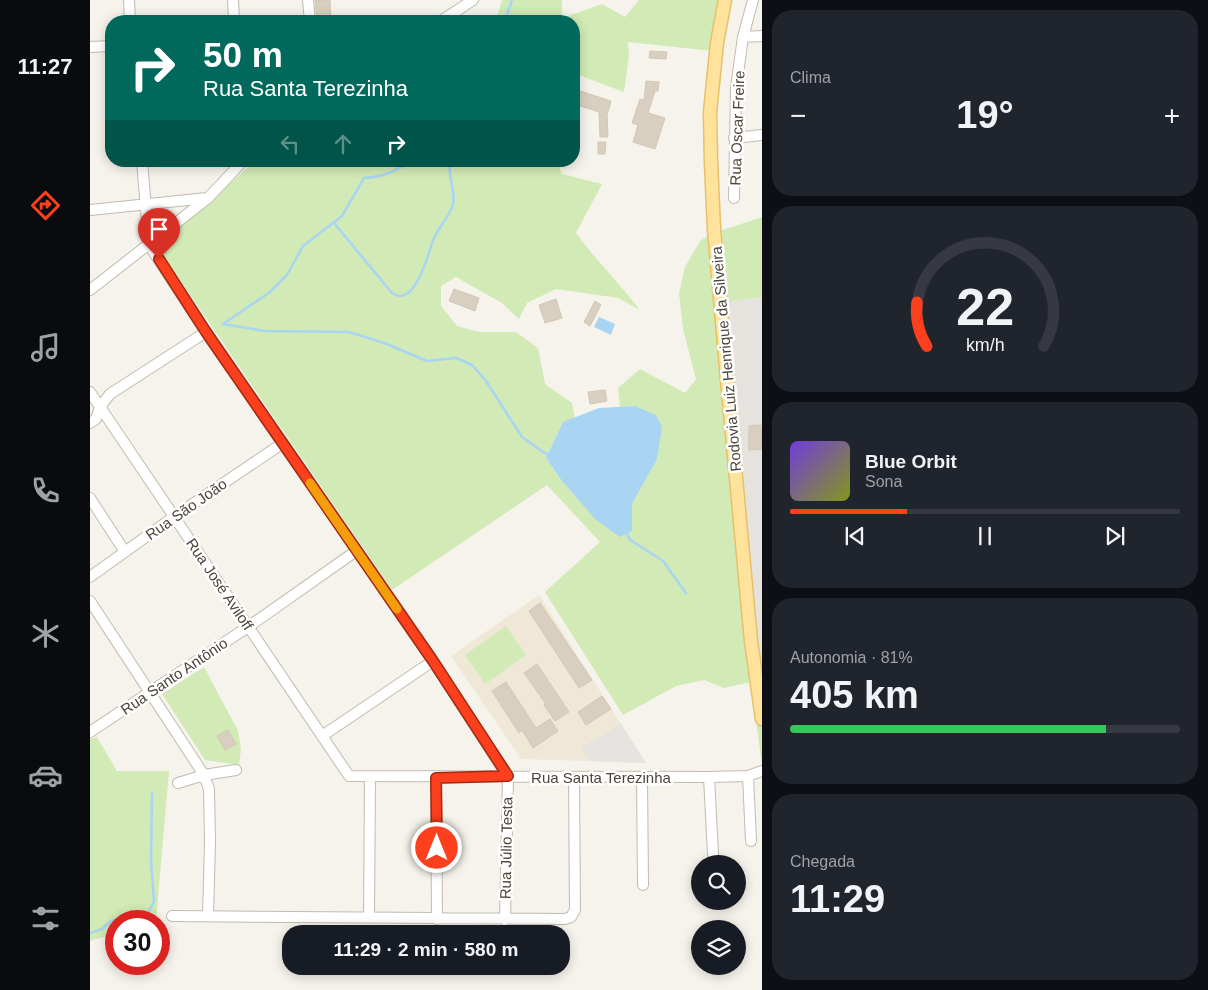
<!DOCTYPE html>
<html lang="pt">
<meta charset="utf-8">
<style>
body{margin:0;font-family:Helvetica,sans-serif;background:#20242c;color:#f1f3f6;height:100vh;display:flex;flex-direction:column;font-size:19px;white-space:nowrap}
*{box-sizing:border-box;margin:0}
p{font-size:16px;color:#9ea1a6}
.icon{flex:none;width:28px;height:28px;fill:none;stroke:currentColor;stroke-width:2;stroke-linecap:round;stroke-linejoin:round}
.map{position:relative;flex:1;overflow:hidden}
.details{display:flex;flex-direction:column;gap:10px;padding:10px;background:#0d0f14;width:446px}
.details>*{flex:none}
.hud{position:absolute;left:15px;top:15px;width:475px;height:152px;border-radius:20px;box-shadow:0 2px 12px #0003;background:#00695c;color:#fff;overflow:hidden}
.fabs{position:absolute;left:601px;top:855px;display:grid;gap:10px}
.fabs a{display:grid;place-items:center;width:55px;height:55px;border-radius:50%;background:#171b24;box-shadow:0 2px 12px #0003;font-size:25px}
.speed{position:absolute;left:15px;top:910px;display:flex;gap:10px;font-size:25px;font-weight:700;text-align:center}
.speed>*{display:grid;place-content:center;width:65px;height:65px;border-radius:50%;background:#171b24;box-shadow:0 2px 12px #0003;line-height:1}
.speed .limit{border:8px solid #d22;background:#fff;color:#111}
.pin{position:absolute;display:grid;place-items:center;width:42px;height:42px;color:#fff;margin:-51px -21px;border-radius:50% 50% 50% 0;rotate:-45deg;box-shadow:0 0 5px #0007}
.pin .icon{rotate:45deg}
.me{position:absolute;width:55px;margin:-28px;rotate:0deg;stroke-linejoin:round;filter:drop-shadow(0 0 4px #0008)}
.turn{display:flex;align-items:center;gap:18px;height:105px;padding:0 15px;font-size:22px}
.turn .icon{width:65px;height:65px;stroke-width:2.5}
.turn b{display:block;font-size:35px;line-height:42px}
.lanes{display:flex;align-items:center;height:48px;padding:0 15px;background:#0003;justify-content:center;gap:25px;direction:ltr}
.lanes .off{opacity:.35}
.big{font-size:38px;font-weight:600;line-height:1.1}
.details .widget{flex:1;display:flex;flex-direction:column;justify-content:center;gap:8px;min-width:0;padding:0 18px;border-radius:20px;background:#20242c}
.details .dial{align-items:center;gap:0}
.dial svg{height:130px;overflow:visible;fill:none;stroke:#363941;stroke-width:7;stroke-linecap:round;text-anchor:middle}
.dial text{fill:#f1f3f6;stroke:none}
.song{display:flex;align-items:center;gap:15px}
.cover{width:60px;height:60px;border-radius:8px;background:linear-gradient(135deg,hsl(260 70% 55%),hsl(70 70% 35%))}
.played{height:5px;border-radius:2px;background:linear-gradient(90deg,#fc3f1d 30%,#363941 30%)}
.keys{display:flex;justify-content:space-around;direction:ltr}
.heat{display:flex;justify-content:space-between;align-items:center;font-size:28px;direction:ltr}
.charge{height:8px;border-radius:4px;background:linear-gradient(90deg,#34c759 81%,#363941 0)}
.trip{position:absolute;left:192px;top:925px;width:288px;height:50px;border-radius:20px;background:#171b24;box-shadow:0 2px 12px #0003;font-weight:600;line-height:50px;text-align:center}
main{display:flex;flex:1;min-height:0}
.menu{display:flex;flex-direction:column;width:90px;justify-content:space-around;align-items:center;background:#090b0e;color:#9ea1a6}
.menu .icon{width:35px;height:35px}
.menu .current{color:#fc3f1d}
.menu b{font-size:22px;color:#f1f3f6}
.map>svg:first-child{display:block}
.industrial{fill:#e6e2dd}
.education{fill:#efe8d6}
.green{fill:#d2eab5}
.parking{fill:#e5e3e0}
.water{fill:#a9d4f2}
.lines{fill:none;stroke-linecap:round;stroke-linejoin:round}
.stream{stroke:#a9d4f2;stroke-width:2.5}
.building{fill:#d8cfc1;stroke:#d3c7b4}
.minor-casing{stroke:#c2bbae;stroke-width:12}
.major-casing{stroke:#e6c16a;stroke-width:15}
.minor{stroke:#fff;stroke-width:10}
.major{stroke:#ffe39c;stroke-width:12}
.route-casing{stroke:#a42913;stroke-width:12}
.route{stroke:#fc3f1d;stroke-width:9}
.slow{stroke:#f59e0b;stroke-width:9}
.labels{text-anchor:middle;dominant-baseline:central;stroke-width:5;stroke-linejoin:round;paint-order:stroke}
.street-label{font-size:15px;fill:#4b4439;stroke:#fff}
</style>
<main>
<nav class="menu">
<b>11:27</b>
<svg class="icon current" aria-label="directions" viewBox="0 0 24 24"><path d="M12 3l9 9-9 9-9-9zM9 14v-3h6M13 9l2 2-2 2"/></svg>
<svg class="icon" aria-label="music" viewBox="0 0 24 24"><path d="M9 18V5l10-2v13"/><circle cx="6" cy="18" r="3"/><circle cx="16" cy="16" r="3"/></svg>
<svg class="icon" aria-label="phone" viewBox="0 0 24 24"><path d="M5 4h4l2 5-3 2q2 4 5 5l2-3 5 2v4C11 20 4 13 5 4z"/></svg>
<svg class="icon" aria-label="climate" viewBox="0 0 24 24"><path d="M12 3v18M4 7l16 10M4 17L20 7"/></svg>
<svg class="icon" aria-label="car" viewBox="0 0 24 24"><path d="M5 17H2v-5l4-1 3-4h7l3 4 3 1v5h-3M9 17h6M6 11h13"/><circle cx="7" cy="17" r="2"/><circle cx="17" cy="17" r="2"/></svg>
<svg class="icon" aria-label="filters" viewBox="0 0 24 24"><path d="M4 7h16M4 17h16"/><circle cx="9" cy="7" r="2"/><circle cx="15" cy="17" r="2"/></svg>
</nav>
<div class="map">
<svg width="672" height="990" viewBox="0 0 672 990">
<rect width="100%" height="100%" fill="#f6f3ec"/>
<!-- industrial -->
<path class="industrial" d="M 672,297 L 672,655 L 658,650 L 626,303 Z"/>
<!-- education -->
<path class="education" d="M 449,595 L 556,763 L 431,759 L 361,656 Z"/>
<!-- green -->
<path class="green" d="M 412,0 L 472,0 L 472,18 L 512,4 L 535,17 L 549,0 L 630,0 L 623,51 L 538,42 L 539,56 L 534,92 L 486,74 L 484,75 L 484,21 L 406,21 Z
M 165,161 L 467,161 L 472,174 L 512,184 L 486,233 C 506,260 529,283 550,310 L 528,298 L 466,289 L 437,303 L 429,319 L 412,303 L 366,277 L 351,286 L 351,306 L 367,326 L 389,332 L 426,332 L 448,348 L 455,384 L 482,403 L 485,418 L 473,422 L 456,458 L 472,481 L 505,519 L 542,531 L 542,504 L 567,459 L 545,406 L 530,407 L 528,388 L 550,369 L 595,393 L 606,379 L 593,329 L 589,293 L 595,267 L 610,241 L 621,234 L 672,217 L 672,297 L 627,303 L 658,650 L 672,655 L 672,766 L 661,682 L 634,688 L 614,680 L 586,686 L 533,715 L 455,592 L 510,542 L 457,485 L 302,590 L 66,245 L 128,194 Z
M 416,626 L 436,655 L 395,684 L 375,655 Z
M 114,667 L 148,731 L 151,749 L 149,765 L 115,760 L 72,694 Z
M 7,737 L 27,771 L 79,771 L 66,921 L 26,921 L 26,933 L 0,941 L 0,739 Z"/>
<!-- parking -->
<path class="parking" d="M 531,724 L 556,763 L 500,761 L 491,748 Z"/>
<!-- water -->
<path class="water" d="M 509,317 L 525,324 L 521,335 L 504,327 Z
M 545,406 L 566,415 L 572,427 L 567,459 L 542,504 L 542,531 L 530,537 L 505,519 L 472,481 L 456,458 L 473,422 L 509,408 Z"/>
<g class="lines">
<!-- stream -->
<path class="stream" d="M 415,21 L 422,0
M 324,161 L 333,161
M 244,223 L 302,293 C 304,294 306,295 309,296 C 328,297 339,251 344,238 C 349,227 360,216 363,204 C 366,190 356,173 361,161
M 133,324 L 175,331 L 259,332 L 297,344 L 337,361 L 366,358 L 382,365 L 396,381 L 432,437 L 453,452 L 459,455
M 133,324 L 180,292 L 197,275 L 213,246 L 252,216 L 274,178 C 292,177 305,172 320,161
M 536,531 L 539,539 L 573,561 L 596,593
M 0,933 L 12,929 L 21,921 L 46,918 L 59,911 L 64,901 L 61,861 L 62,793"/>
</g>
<!-- building -->
<path class="building" d="M 225,0 L 240,0 L 241,21 L 227,21 Z
M 560,51 L 577,52 L 576,59 L 559,58 Z
M 556,81 L 569,82 L 568,91 L 565,91 L 558,113 L 575,118 L 565,149 L 543,142 L 548,125 L 542,123 L 550,99 L 554,100 Z
M 484,89 L 521,101 L 517,115 L 518,137 L 510,137 L 509,112 L 484,104 Z
M 508,142 L 516,142 L 515,154 L 508,154 Z
M 364,289 L 389,298 L 385,311 L 359,301 Z
M 466,299 L 472,318 L 455,323 L 449,305 Z
M 505,301 L 511,305 L 500,326 L 494,322 Z
M 515,390 L 517,401 L 500,404 L 498,392 Z
M 671,425 L 672,449 L 659,450 L 659,426 Z
M 450,603 L 502,680 L 489,688 L 439,611 Z
M 447,664 L 479,712 L 465,721 L 454,705 L 456,704 L 434,673 Z
M 416,682 L 446,728 L 460,719 L 468,731 L 443,748 L 432,730 L 429,733 L 402,691 Z
M 512,696 L 521,709 L 496,725 L 488,712 Z
M 138,730 L 146,744 L 135,750 L 127,736 Z"/>
<g class="lines">
<defs>
<path id="minor" d="M 39,0 L 40,21
M 143,0 L 144,21
M 218,0 L 220,21
M 351,21 L 383,0
M 653,37 L 672,36
M 0,47 L 21,46
M 644,138 L 672,135
M 52,161 L 59,245 L 116,332 L 343,661 L 418,777
M 644,198 L 646,88 L 653,37 L 663,0
M 0,210 L 117,198
M 0,290 L 118,198 L 153,161
M 0,392 L 259,776 L 619,777 L 658,776 L 672,771
M 0,423 L 6,419 L 10,407 L 20,394 L 116,332
M 0,498 L 35,552
M 0,577 L 85,516 L 193,443
M 0,601 L 114,775 L 119,789 L 120,842 L 118,916
M 0,732 L 158,627 L 266,551
M 232,736 L 343,661
M 658,776 L 661,841
M 552,777 L 553,885
M 619,777 L 623,854
M 346,778 L 347,919
M 88,783 L 114,775 L 146,770
M 82,916 L 475,919 L 481,917 L 485,910 L 484,777
M 279,917 L 280,777
M 415,920 L 418,777"/>
<path id="major" d="M 635,0 L 627,43 L 620,112 L 621,162 L 624,229 L 638,391 L 661,641 L 672,719"/>
</defs>
<!-- minor casing -->
<use href="#minor" class="minor-casing"/>
<!-- major casing -->
<use href="#major" class="major-casing"/>
<!-- minor -->
<use href="#minor" class="minor"/>
<!-- major -->
<use href="#major" class="major"/>
</g>
<g class="lines">
<defs>
<path id="route" d="M 69,259 L 116,332 L 343,661 L 418,776 L 346,778 L 347,848"/>
</defs>
<!-- route casing -->
<use href="#route" class="route-casing"/>
<!-- route -->
<use href="#route" class="route"/>
<!-- slow -->
<path class="slow" d="M 220,483 L 307,609"/>
</g>
<g class="labels">
<!-- street labels -->
<g class="street-label">
<text transform="translate(647 128) rotate(-88)">Rua Oscar Freire</text>
<text transform="translate(636 359) rotate(-95)">Rodovia Luiz Henrique da Silveira</text>
<text transform="translate(96 509) rotate(-35)">Rua São João</text>
<text transform="translate(130 584) rotate(56)">Rua José Aviloff</text>
<text transform="translate(84 676) rotate(-34)">Rua Santo Antônio</text>
<text x="511" y="777">Rua Santa Terezinha</text>
<text transform="translate(416 848) rotate(-89)">Rua Júlio Testa</text>
</g>
</g>
</svg>
<div class="fabs">
<a><svg class="icon" aria-label="search" viewBox="0 0 24 24"><circle cx="10" cy="10" r="6"/><path d="M15 15l6 6"/></svg></a>
<a><svg class="icon" aria-label="layers" viewBox="0 0 24 24"><path d="M12 4l9 5-9 5-9-5zM3 14l9 5 9-5"/></svg></a>
</div>
<div class="speed"><div class="limit">30</div></div>
<div class="pin" style="left:69px;top:259px;background:#d93025"><svg class="icon" aria-label="arrive" viewBox="0 0 24 24"><path d="M6 21V4h12l-3 4 3 4H6"/></svg></div>
<svg class="me" style="left:347px;top:848px" viewBox="-20 -20 40 40"><circle r="17" fill="#fc3f1d" stroke="#fff" stroke-width="3"/><path d="M0-11L8 9 0 5-8 9z" fill="#fff"/></svg>
<div class="trip">11:29 · 2 min · 580 m</div>
<div class="hud">
<div class="turn"><svg class="icon" aria-label="right" viewBox="0 0 24 24"><path d="M7 20v-9h11M14 6l5 5-5 5"/></svg><div><b>50 m</b>Rua Santa Terezinha</div></div>
<div class="lanes"><svg class="icon off" aria-label="left" viewBox="0 0 24 24"><path d="M17 20v-9H6M10 6l-5 5 5 5"/></svg><svg class="icon off" aria-label="ahead" viewBox="0 0 24 24"><path d="M12 20V5M6 11l6-6 6 6"/></svg><svg class="icon" aria-label="right" viewBox="0 0 24 24"><path d="M7 20v-9h11M14 6l5 5-5 5"/></svg></div>
</div>
</div>
<section class="details">
<div class="widget"><p>Clima</p>
<div class="heat"><a>−</a><b class="big">19°</b><a>+</a></div>
</div>
<div class="widget dial"><svg viewBox="0 0 100 80">
<path d="M14 69A42 42 0 1 1 86 69"/>
<path d="M14 69A42 42 0 0 1 8 42" stroke="#fc3f1d"/>
<text x="50" y="56" font-size="32" font-weight="700">22</text>
<text x="50" y="72" font-size="11">km/h</text>
</svg></div>
<div class="widget">
<div class="song"><i class="cover"></i><div><b>Blue Orbit</b><p>Sona</p></div></div>
<div class="played"></div>
<div class="keys"><svg class="icon" aria-label="previous" viewBox="0 0 24 24"><path d="M18 5L8 12l10 7zM5 5v14"/></svg><svg class="icon" aria-label="pause" viewBox="0 0 24 24"><path d="M8 5v14M16 5v14"/></svg><svg class="icon" aria-label="next" viewBox="0 0 24 24"><path d="M6 5l10 7-10 7zM19 5v14"/></svg></div>
</div>
<div class="widget"><p>Autonomia · 81%</p><b class="big">405 km</b><div class="charge"></div></div>
<div class="widget"><p>Chegada</p><b class="big">11:29</b></div>
</section>
</main>
